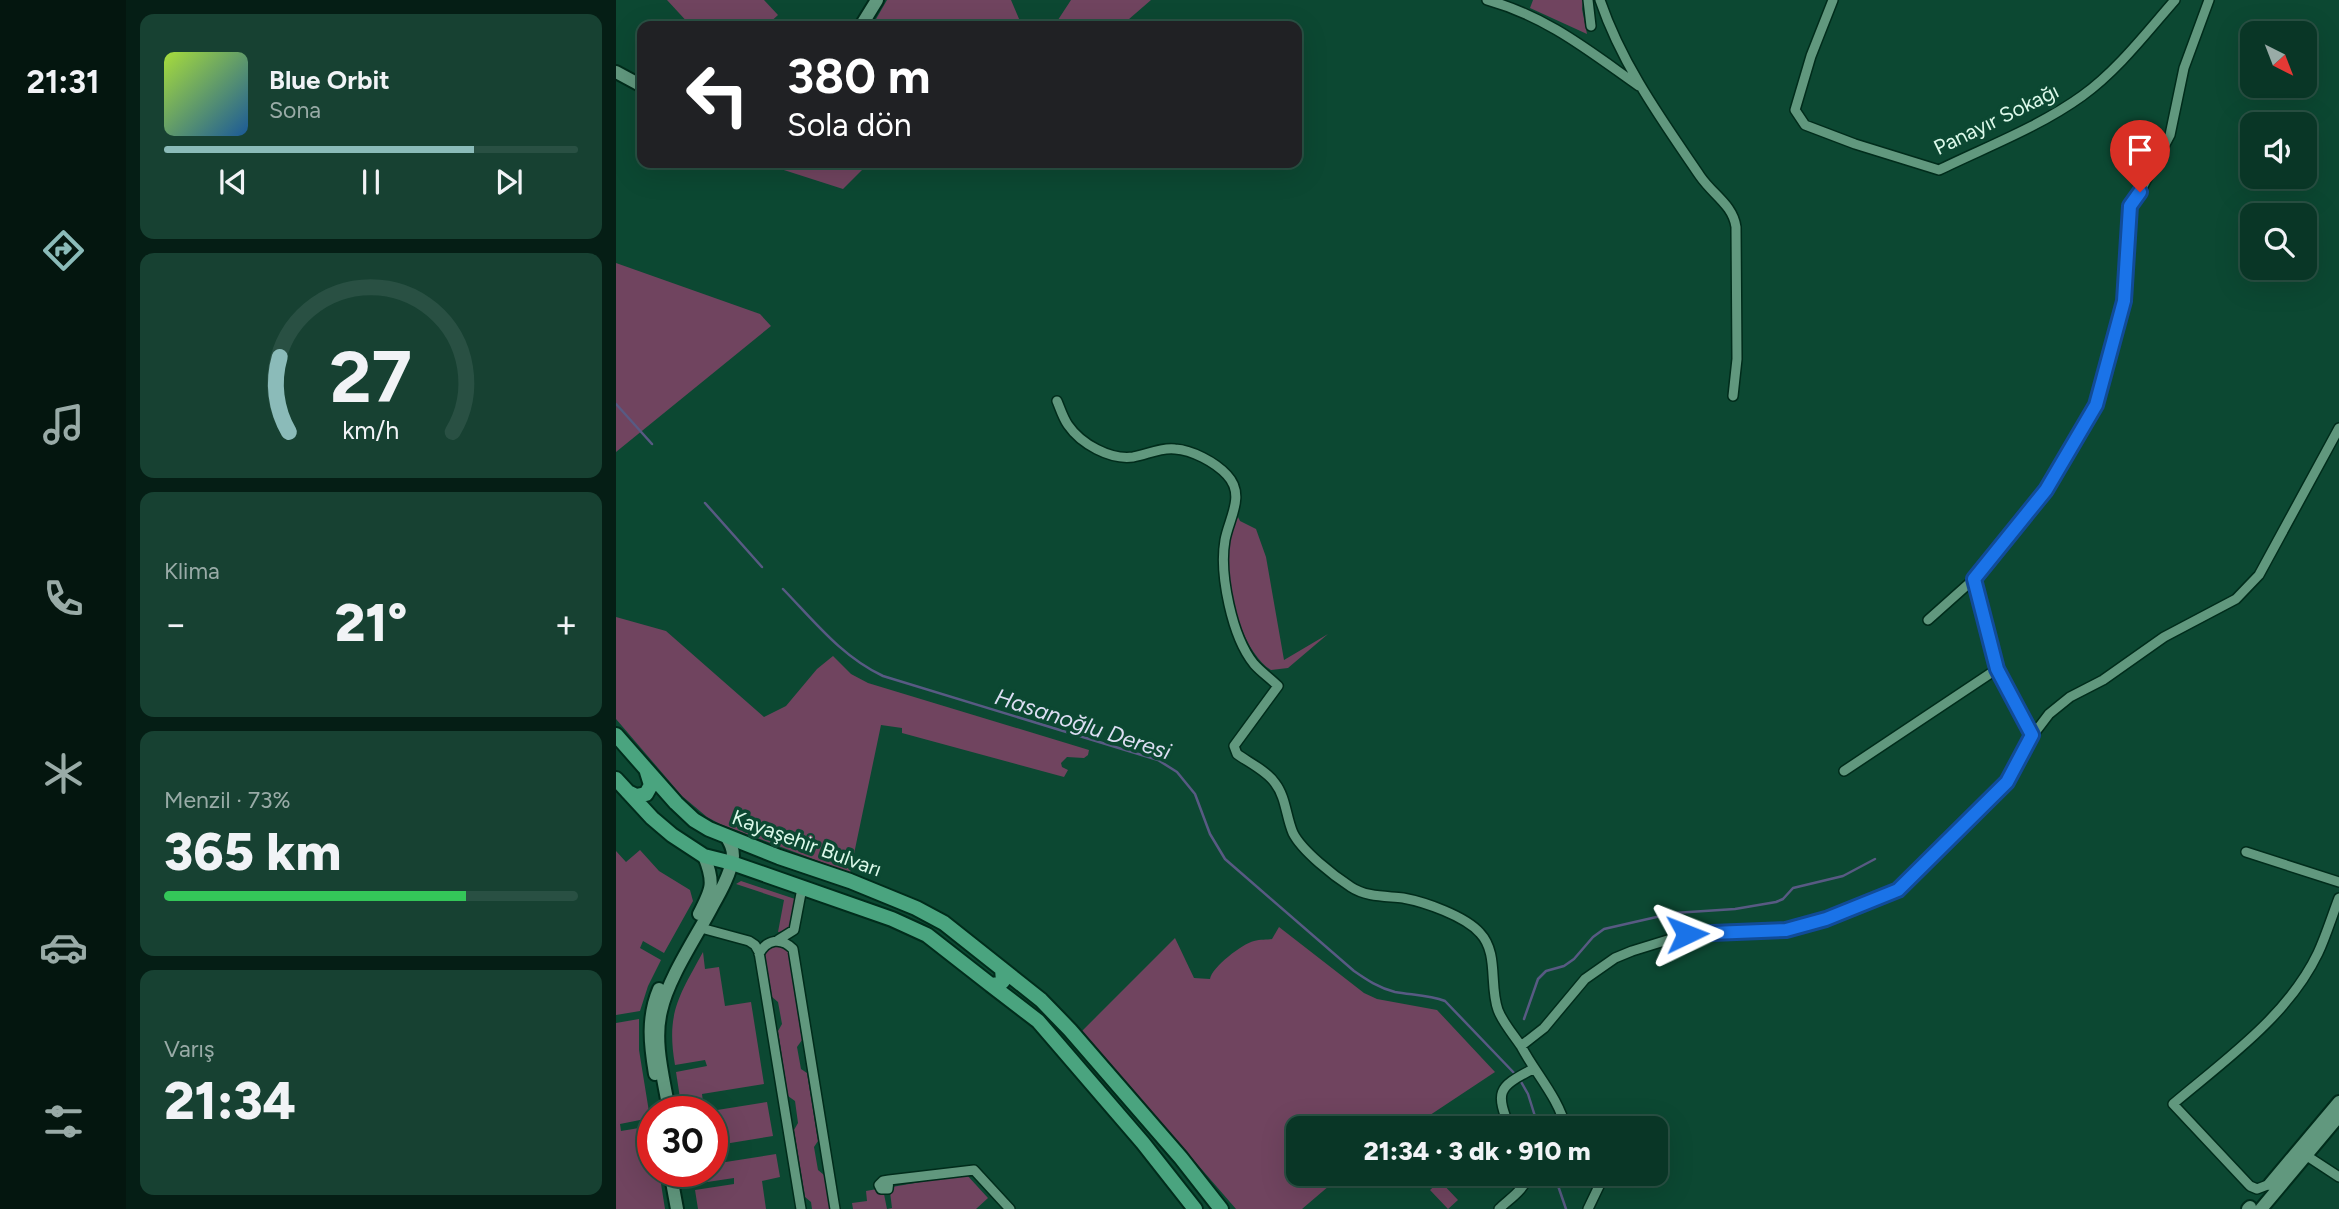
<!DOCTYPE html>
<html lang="tr">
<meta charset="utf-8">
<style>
body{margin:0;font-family:Figtree,sans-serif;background:#174132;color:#f1f3f6;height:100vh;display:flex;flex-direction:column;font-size:26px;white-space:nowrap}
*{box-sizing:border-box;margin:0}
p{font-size:23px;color:#99aba7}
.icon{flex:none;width:38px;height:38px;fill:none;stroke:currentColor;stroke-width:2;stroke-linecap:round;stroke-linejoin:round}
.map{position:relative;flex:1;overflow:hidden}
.sheet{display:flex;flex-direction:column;gap:14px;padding:14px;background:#051e15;width:490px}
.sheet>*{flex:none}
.guide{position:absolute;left:21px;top:21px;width:665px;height:147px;border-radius:14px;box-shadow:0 7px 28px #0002,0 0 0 2px #295043;background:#202124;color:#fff;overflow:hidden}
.needle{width:46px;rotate:138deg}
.buttons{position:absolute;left:1624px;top:21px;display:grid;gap:14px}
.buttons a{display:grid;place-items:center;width:77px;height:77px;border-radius:14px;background:#093626;box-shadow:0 7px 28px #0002,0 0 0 2px #295043;font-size:35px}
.speed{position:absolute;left:21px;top:1096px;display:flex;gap:14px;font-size:35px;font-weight:700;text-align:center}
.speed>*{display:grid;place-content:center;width:91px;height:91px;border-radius:50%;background:#093626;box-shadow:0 7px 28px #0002,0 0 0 2px #295043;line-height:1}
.speed .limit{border:10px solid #d22;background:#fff;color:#111}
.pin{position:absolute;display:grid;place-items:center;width:60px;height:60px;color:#fff;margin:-72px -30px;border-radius:50% 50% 50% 0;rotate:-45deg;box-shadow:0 0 7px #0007}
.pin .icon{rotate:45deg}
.me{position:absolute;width:77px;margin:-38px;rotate:88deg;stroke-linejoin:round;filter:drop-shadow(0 0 5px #0008)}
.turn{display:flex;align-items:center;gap:24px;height:147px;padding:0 35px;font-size:32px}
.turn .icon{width:91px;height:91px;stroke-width:2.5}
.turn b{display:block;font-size:49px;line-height:60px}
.big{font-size:52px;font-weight:800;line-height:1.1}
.sheet .card{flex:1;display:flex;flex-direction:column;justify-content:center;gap:10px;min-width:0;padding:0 24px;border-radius:14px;background:#174132}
.sheet .dial{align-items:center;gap:0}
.dial svg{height:182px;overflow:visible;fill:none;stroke:#295043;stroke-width:7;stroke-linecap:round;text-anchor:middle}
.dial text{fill:#f1f3f6;stroke:none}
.song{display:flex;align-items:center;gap:21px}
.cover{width:84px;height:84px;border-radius:10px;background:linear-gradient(135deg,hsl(80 70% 55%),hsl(210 70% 35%))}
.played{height:7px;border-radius:4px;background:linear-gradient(90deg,#8bbbb9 75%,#295043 75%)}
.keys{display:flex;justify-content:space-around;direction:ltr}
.heat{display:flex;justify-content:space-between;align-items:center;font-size:38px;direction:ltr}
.charge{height:10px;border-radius:5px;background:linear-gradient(90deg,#34c759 73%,#295043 0)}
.trip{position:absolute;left:670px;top:1116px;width:382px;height:70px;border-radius:14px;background:#093626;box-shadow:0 7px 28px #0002,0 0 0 2px #295043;font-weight:800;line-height:70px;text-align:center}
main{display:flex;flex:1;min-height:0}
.tabs{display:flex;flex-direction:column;width:126px;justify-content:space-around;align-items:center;background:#04160f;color:#99aba7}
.tabs .icon{width:49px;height:49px}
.tabs .on{color:#8bbbb9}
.tabs b{font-size:32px;color:#f1f3f6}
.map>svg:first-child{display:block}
.green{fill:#70445f}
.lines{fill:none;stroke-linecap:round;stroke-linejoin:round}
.stream{stroke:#585a83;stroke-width:2.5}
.street-casing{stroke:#002c1b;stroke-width:12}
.secondary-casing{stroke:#002c1b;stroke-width:16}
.primary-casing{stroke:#002c1b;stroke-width:18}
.street{stroke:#61987e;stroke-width:9}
.secondary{stroke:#61987e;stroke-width:12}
.primary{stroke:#4aa47f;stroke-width:14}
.route-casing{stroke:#114b97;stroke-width:18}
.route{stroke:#1a73e8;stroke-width:12}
.labels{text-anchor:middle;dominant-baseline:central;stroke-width:7;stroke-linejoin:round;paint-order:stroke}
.street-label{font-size:21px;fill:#dcf9ea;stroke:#0c4832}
.water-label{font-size:23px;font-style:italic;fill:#dcdef3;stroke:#0c4832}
</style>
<main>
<nav class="tabs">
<b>21:31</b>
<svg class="icon on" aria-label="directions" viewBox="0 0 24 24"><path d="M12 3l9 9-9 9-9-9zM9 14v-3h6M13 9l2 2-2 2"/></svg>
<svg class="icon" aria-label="music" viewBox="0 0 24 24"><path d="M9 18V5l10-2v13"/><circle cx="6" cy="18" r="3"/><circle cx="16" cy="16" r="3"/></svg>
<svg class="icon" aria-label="phone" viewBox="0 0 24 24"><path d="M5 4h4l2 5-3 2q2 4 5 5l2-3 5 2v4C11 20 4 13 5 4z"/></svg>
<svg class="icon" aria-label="climate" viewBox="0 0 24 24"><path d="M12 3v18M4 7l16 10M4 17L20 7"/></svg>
<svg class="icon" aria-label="car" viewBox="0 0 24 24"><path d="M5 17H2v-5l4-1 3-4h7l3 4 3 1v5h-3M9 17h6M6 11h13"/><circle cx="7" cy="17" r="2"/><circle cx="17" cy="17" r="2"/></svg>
<svg class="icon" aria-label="filters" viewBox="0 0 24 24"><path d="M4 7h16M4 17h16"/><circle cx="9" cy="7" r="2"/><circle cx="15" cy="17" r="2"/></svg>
</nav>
<section class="sheet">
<div class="card">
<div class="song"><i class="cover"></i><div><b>Blue Orbit</b><p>Sona</p></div></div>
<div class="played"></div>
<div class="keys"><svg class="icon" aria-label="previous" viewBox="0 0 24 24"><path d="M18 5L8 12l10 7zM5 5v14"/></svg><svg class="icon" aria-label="pause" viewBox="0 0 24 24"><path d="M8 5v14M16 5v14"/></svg><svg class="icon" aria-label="next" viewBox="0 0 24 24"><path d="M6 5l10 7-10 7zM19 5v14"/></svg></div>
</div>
<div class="card dial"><svg viewBox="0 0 100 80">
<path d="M14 69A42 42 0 1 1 86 69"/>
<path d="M14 69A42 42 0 0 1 10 36" stroke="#8bbbb9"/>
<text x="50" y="56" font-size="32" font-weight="700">27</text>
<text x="50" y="72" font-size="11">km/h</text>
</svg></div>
<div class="card"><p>Klima</p>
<div class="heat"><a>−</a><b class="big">21°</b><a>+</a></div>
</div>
<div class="card"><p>Menzil · 73%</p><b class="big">365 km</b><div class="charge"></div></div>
<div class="card"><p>Varış</p><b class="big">21:34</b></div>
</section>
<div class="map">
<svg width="1723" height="1209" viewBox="0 0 1723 1209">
<rect width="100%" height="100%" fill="#0c4832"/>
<!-- green -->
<path class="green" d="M 51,0 L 148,0 L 162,15 L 150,26 L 75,26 Z
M 271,0 L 395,0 L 406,26 L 256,26 Z
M 455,0 L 535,0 L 505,26 L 438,26 Z
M 917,0 L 967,0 L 966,9 L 971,34 L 914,8 Z
M 146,163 L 253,163 L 227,189 Z
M 0,263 L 144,314 L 155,326 L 0,452 Z
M 622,517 L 624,521 L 640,529 L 650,557 L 668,660 L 712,634 L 672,668 L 655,670 C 619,647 599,553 622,517 Z
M 0,617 L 50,631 L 148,717 L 170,706 L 201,669 L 217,656 L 235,674 L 252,683 L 473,750 L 472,755 L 468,758 L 451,757 L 445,763 L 446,767 L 452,770 L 448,777 L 286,733 L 286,728 L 265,725 L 234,873 L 104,824 L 91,817 L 66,796 L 0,719 Z
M 24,850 L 43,871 L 74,890 L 77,901 L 48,953 L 27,941 L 24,948 L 45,960 L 32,986 L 24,1011 L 0,1015 L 0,851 L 10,862 Z
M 125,881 L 179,899 L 173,931 L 162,932 L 168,900 L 120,884 Z
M 663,927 L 748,993 L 761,999 L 821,1010 L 879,1072 L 793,1129 L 682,1129 L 682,1174 L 727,1174 L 686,1209 L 620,1209 L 466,1031 L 559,938 L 578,978 L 594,979 C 596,967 626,944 638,941 C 644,939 651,940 656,939 Z
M 159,946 L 166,947 L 172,951 L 186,1040 L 181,1047 L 185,1069 L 191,1073 L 202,1141 L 198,1147 L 202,1170 L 208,1175 L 214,1209 L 196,1209 L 195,1202 L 189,1197 L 178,1130 L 182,1123 L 179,1101 L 172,1096 L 162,1031 L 166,1024 L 162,1002 L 156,997 L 149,955 L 153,949 Z
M 87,952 L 89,969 L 103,967 L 109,1006 L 135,1002 L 148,1084 L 86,1094 L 88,1111 L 66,1111 L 60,1072 L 91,1066 L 89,1060 L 59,1065 C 50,1013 63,996 87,952 Z
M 23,1019 L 23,1050 L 34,1118 L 4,1124 L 5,1131 L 35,1126 L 37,1171 L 43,1171 L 49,1209 L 0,1209 L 0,1023 Z
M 151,1102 L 157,1136 L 96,1146 L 95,1111 Z
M 160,1154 L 164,1177 L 146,1181 L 150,1209 L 82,1209 L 79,1190 L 118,1184 L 118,1178 L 78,1184 L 76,1171 L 96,1171 L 96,1162 L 97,1164 Z
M 350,1174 L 372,1198 L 360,1209 L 237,1209 L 236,1203 L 251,1201 L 250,1191 L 261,1189 L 268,1194 L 271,1209 L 276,1208 L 274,1192 L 276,1187 Z
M 824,1181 L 842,1200 L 832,1209 L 814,1190 Z"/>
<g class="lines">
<!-- stream -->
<path class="stream" d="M 0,404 L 36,444
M 89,503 L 146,567
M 167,589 C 198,621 226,657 267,676 L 542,760 L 561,772 L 579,794 L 594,834 L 609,859 L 738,971 C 751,980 763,988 779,992 C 796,995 813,995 829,1001 L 900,1075
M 908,1019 L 922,979 L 930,971 L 948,966 L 958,959 L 977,937 L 988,929 L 1058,913 L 1119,909 L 1160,902 L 1167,899 L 1177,888 L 1227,876 L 1259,859
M 904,1080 L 912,1094 L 923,1129
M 938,1174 L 950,1209"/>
<defs>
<path id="street" d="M 871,0 C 932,17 973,51 1023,86
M 972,0 L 975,26
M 984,0 C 1006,65 1046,120 1084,176 C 1097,195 1117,205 1120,227 L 1121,359 L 1117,396
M 1217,0 L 1195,56 L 1179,110 L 1189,125 L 1239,144 L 1323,170 C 1370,147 1423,127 1466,96 C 1502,70 1530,33 1559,0
M 441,401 C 444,408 447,418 452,425 C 465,444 494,460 517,457 C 530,455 545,447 559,449 C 576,450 599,462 611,475 C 630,495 613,518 609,540 C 603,574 616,637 638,664 C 645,672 654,678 662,686 L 618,746 L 621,754 C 632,762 651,771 659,783 C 670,797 670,817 677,833 C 686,851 718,876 735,887 C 750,897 770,896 787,898 C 809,902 849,916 864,933 C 883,953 873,986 882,1010 C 887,1023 897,1034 905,1046
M 1358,579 L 1381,669 L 1417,735
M 1312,620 L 1358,579 L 1403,526 L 1431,490 L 1480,405 L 1509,301 L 1514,206 L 1524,192 L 1554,135 L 1568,68 L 1593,0
M 1228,771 L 1381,669
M 1630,852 L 1723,882
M 85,928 L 133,941 L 139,945 L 143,952 L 185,1209
M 162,940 L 178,930 L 186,888
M 143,954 C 151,939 165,937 177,949 L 219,1209
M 894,1129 C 880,1092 880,1088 917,1069
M 950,1129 C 943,1098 919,1073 905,1046 L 928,1028 L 969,979 L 999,958 L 1016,951 L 1071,934 L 1170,930 L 1210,919 L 1282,889 L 1391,782 L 1417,735 L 1433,714 L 1454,697 L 1487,680 L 1548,637 L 1620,599 L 1643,575 L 1723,428
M 1688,1154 L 1723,1177
M 273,1180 L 272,1189 L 265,1189 L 263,1185 L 267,1181 L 273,1180 L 358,1170 L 394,1209
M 1654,1184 L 1641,1189 L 1634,1186 L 1557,1104 C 1609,1060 1672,1016 1702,953 C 1710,936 1716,916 1723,898
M 883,1209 C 893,1199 910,1189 912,1174
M 972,1209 L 984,1184 L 983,1174"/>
<path id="secondary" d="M 245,26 L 261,0
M 0,72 L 26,86
M 83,914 C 96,889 99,883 88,856
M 39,1074 C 34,1044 31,1017 43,989
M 53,1111 C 48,1079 37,1043 45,1011 C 52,978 81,936 97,905 C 105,891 115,873 117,856 C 117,848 114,843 110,836
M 54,1171 L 61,1209
M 1654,1184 L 1723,1102
M 1632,1209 L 1634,1207
M 1645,1209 L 1723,1116"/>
<path id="primary" d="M 0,735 L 60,803 L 78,820 L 93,829 L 163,857 L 234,881 L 300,908 L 328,923 L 386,969 L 387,981 L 384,984 L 375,985 L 311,935 L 276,919 L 116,863 L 88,856 L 56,835 L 36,818 L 0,779
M 12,792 L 20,796 L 30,794 L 35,785 L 31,772
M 386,969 L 425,1000 L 454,1030 L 565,1158 L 605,1209
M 375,985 L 422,1021 L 527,1143 L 579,1209"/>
</defs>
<!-- street casing -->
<use href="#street" class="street-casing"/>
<!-- secondary casing -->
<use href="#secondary" class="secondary-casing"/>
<!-- primary casing -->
<use href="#primary" class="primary-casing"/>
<!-- street -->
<use href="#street" class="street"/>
<!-- secondary -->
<use href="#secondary" class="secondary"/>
<!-- primary -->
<use href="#primary" class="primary"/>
</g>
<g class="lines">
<defs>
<path id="route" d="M 1071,934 L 1170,930 L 1210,919 L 1282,890 L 1391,782 L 1416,735 L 1381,669 L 1358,579 L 1430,490 L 1480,405 L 1508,301 L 1514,206 L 1524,192"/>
</defs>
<!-- route casing -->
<use href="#route" class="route-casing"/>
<!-- route -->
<use href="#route" class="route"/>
</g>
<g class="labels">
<!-- street labels -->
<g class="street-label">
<text transform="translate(1380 119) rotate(-26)">Panayır Sokağı</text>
<text transform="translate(191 843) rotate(20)">Kayaşehir Bulvarı</text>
</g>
<!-- water labels -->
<g class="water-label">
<text transform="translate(467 724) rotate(18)">Hasanoğlu Deresi</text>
</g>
</g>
</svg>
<div class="buttons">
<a><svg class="needle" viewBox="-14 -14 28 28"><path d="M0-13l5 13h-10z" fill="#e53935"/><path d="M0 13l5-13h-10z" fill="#99aba7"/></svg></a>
<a><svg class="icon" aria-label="sound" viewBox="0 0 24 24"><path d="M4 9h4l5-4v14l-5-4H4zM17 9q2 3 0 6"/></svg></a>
<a><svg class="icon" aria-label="search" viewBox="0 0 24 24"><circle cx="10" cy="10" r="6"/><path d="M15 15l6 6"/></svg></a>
</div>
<div class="speed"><div class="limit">30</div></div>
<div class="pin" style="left:1524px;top:192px;background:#d93025"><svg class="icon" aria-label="arrive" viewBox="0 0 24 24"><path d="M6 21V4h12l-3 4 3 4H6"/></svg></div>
<svg class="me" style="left:1071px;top:934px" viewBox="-20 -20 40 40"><path d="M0-17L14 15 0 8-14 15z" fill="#1a73e8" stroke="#fff" stroke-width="4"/></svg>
<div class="trip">21:34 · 3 dk · 910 m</div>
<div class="guide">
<div class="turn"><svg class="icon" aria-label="left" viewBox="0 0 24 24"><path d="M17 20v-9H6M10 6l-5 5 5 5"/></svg><div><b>380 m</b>Sola dön</div></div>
</div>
</div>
</main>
